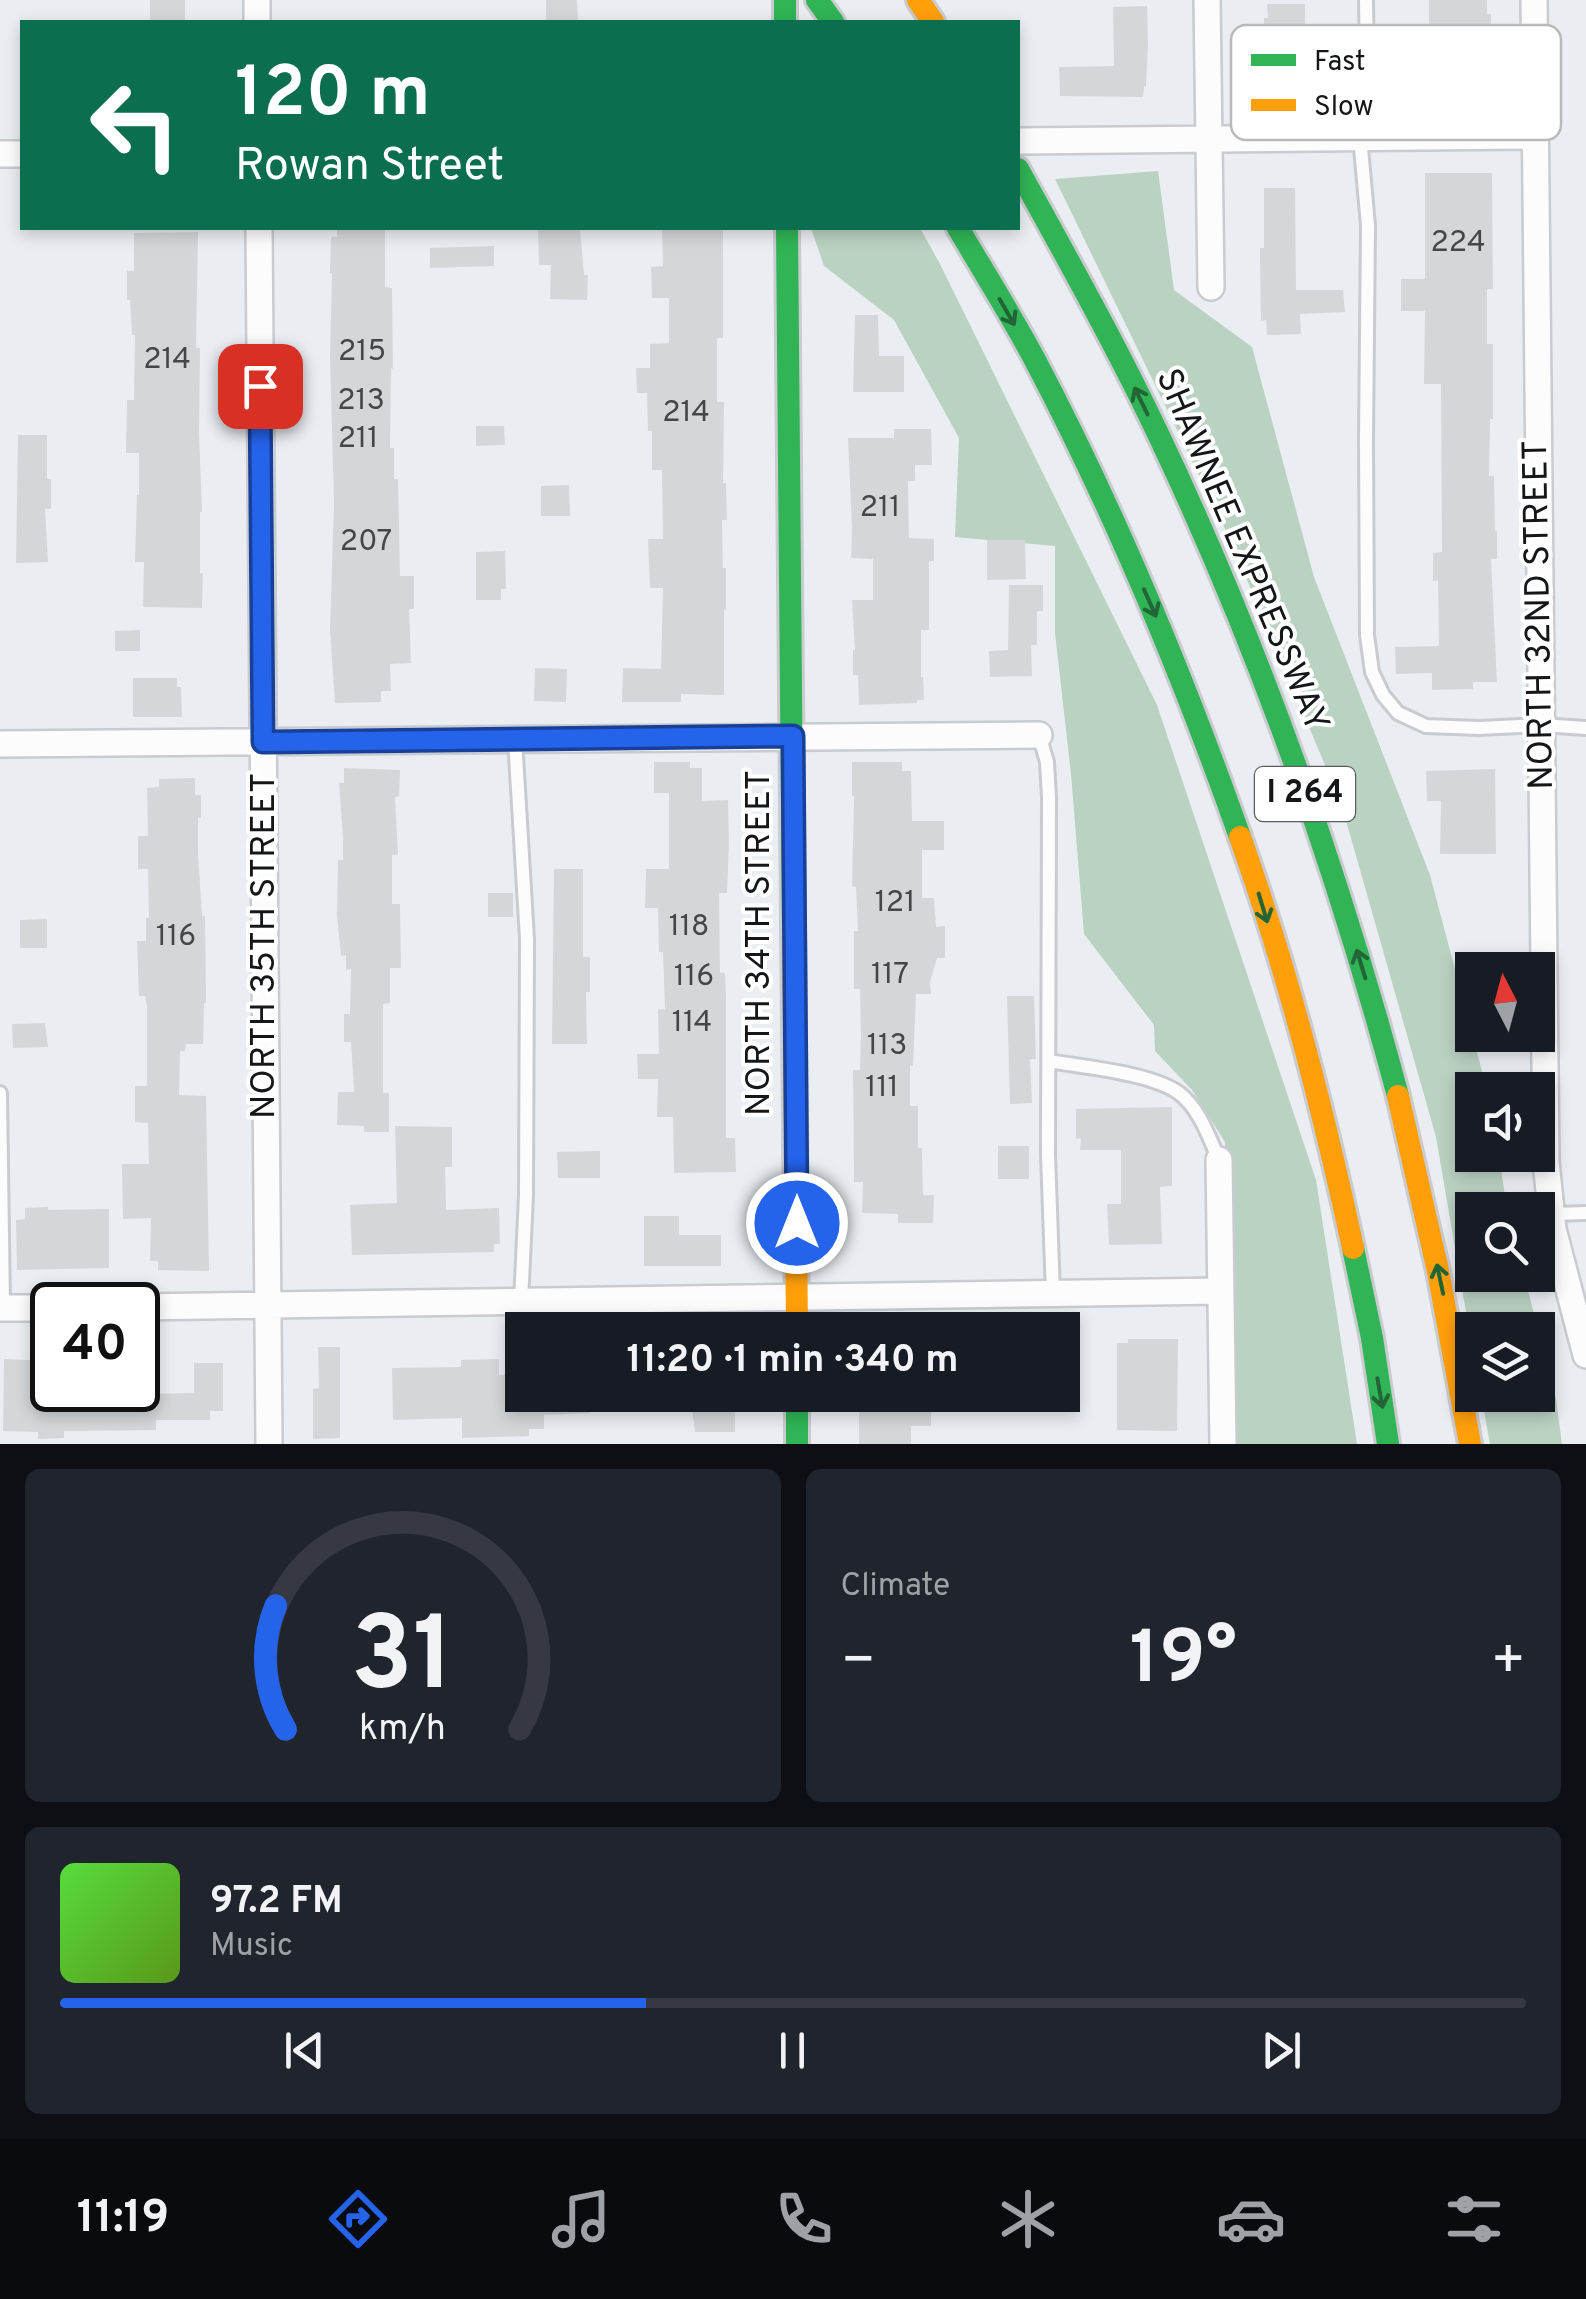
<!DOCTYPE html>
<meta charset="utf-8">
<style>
body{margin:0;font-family:Overpass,sans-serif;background:#20242c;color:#f1f3f6;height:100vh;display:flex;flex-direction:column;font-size:38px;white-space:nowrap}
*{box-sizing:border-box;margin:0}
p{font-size:32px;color:#9ea1a6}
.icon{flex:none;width:55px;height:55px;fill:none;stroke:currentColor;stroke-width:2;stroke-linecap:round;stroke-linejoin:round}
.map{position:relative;height:1444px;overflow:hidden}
.details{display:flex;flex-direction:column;gap:25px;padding:25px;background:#0d0f14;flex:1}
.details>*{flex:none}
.top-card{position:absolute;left:20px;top:20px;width:1000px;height:210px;border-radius:0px;box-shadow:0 5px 15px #0003;background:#0b6e4f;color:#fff;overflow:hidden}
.needle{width:65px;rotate:354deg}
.fabs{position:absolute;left:1455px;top:952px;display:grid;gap:20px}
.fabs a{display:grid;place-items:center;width:100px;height:100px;border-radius:0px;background:#171b24;box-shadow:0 5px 15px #0003;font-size:50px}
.speed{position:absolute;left:30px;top:1282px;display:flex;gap:20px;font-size:50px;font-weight:700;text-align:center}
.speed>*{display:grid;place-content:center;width:130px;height:130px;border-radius:50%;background:#171b24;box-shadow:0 5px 15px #0003;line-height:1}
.speed .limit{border:5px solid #111;border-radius:15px;background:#fff;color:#111}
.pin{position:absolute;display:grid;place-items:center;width:85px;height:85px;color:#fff;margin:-42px;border-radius:20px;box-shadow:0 5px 15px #0006}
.me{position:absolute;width:110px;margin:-55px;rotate:0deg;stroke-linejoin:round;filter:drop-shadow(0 0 8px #0008)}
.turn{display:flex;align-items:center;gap:35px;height:210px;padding:0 50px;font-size:45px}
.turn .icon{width:130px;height:130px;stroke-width:2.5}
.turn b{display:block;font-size:70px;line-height:85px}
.big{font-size:75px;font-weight:700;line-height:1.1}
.details .widget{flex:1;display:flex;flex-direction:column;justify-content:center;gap:15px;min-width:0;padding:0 35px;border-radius:15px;background:#20242c}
.details .dial{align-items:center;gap:0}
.dial svg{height:260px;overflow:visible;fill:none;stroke:#363941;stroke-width:7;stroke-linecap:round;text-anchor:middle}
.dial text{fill:#f1f3f6;stroke:none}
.song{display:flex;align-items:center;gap:30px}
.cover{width:120px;height:120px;border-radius:15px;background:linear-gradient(135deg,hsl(110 70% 55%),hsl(90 70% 35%))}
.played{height:10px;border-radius:5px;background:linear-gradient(90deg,#2563eb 40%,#363941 40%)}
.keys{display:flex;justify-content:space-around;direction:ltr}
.heat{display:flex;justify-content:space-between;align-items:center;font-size:55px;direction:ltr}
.details .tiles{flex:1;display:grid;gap:25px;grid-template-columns:1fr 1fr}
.widget:last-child{grid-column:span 2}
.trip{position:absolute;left:505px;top:1312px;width:575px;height:100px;border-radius:0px;background:#171b24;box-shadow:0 5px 15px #0003;font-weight:700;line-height:100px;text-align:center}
.menu{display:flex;height:160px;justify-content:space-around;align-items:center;background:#090b0e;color:#9ea1a6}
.menu .icon{width:70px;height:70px}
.menu .active{color:#2563eb}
.menu b{font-size:45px;color:#f1f3f6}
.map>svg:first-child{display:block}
.forest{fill:#bad2c2}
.building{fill:#d4d7da}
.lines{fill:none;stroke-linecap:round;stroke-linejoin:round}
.lane-casing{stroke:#c9cbcf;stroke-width:18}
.street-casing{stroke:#c9cbcf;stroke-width:30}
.fast-casing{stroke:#c9cbcf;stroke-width:28}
.slow-casing{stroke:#c9cbcf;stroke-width:28}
.lane{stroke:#fcfcfd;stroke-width:12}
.street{stroke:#fcfcfd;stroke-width:25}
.fast{stroke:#30b455;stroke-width:22}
.slow{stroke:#ff9f0a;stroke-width:22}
.oneway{stroke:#226536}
.route-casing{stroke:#184099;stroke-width:25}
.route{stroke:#2563eb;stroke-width:18}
.labels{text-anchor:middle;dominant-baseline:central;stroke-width:8;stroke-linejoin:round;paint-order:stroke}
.number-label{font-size:30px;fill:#444648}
.shield{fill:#fff;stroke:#5a5c5d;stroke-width:2.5}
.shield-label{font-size:32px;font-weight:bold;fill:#141618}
.street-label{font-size:35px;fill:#141618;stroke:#fff}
.key{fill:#fff;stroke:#b8b9ba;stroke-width:2.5}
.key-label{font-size:28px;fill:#141618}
</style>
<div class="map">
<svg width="1586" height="1444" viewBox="0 0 1586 1444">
<rect width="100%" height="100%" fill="#eaeef2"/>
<!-- forest -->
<path class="forest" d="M 1158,171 L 1174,290 L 1252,347 L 1314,577 L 1430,875 L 1487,1090 L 1472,1090 L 1472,1155 L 1499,1155 L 1507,1210 L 1472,1210 L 1472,1275 L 1524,1275 L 1556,1399 L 1562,1444 L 1490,1444 L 1481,1395 L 1538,1395 L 1538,1330 L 1472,1330 L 1472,1347 L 1436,1137 L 1341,803 L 1229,537 L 1055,179 Z
M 811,228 L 920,228 L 940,264 L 1157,705 L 1316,1180 L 1357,1444 L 1235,1444 L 1225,1142 L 1192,1090 L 1155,1051 L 1154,1025 L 1084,934 L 1071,774 L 1055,633 L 1055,546 L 955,537 L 959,438 L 894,320 L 824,266 Z"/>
<!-- building -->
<path class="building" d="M 150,0 L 185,0 L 185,21 L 150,20 Z
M 546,0 L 577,0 L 578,22 L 546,22 Z
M 1429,0 L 1487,0 L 1487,14 L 1491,14 L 1492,94 L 1438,95 L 1438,49 L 1429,49 Z
M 1267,4 L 1305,4 L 1305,55 L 1354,54 L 1354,87 L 1263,89 L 1264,18 L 1268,18 Z
M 1147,6 L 1148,44 L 1146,86 L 1144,86 L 1143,97 L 1060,96 L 1059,67 L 1114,66 L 1113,7 Z
M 1425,173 L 1492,173 L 1493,289 L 1487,289 L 1487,344 L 1493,344 L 1493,419 L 1490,419 L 1489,476 L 1494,476 L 1495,531 L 1497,531 L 1497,559 L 1491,559 L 1497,682 L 1473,682 L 1473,689 L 1432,690 L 1432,673 L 1396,674 L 1395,647 L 1439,646 L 1438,580 L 1433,581 L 1433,553 L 1442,552 L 1441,384 L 1424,384 L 1425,311 L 1401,311 L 1401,279 L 1425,279 Z
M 1264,188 L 1295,188 L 1296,290 L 1343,290 L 1345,312 L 1300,314 L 1301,334 L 1267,335 L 1266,320 L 1261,321 L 1260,260 L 1260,248 L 1264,248 Z
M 337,228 L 385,228 L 385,287 L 392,288 L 393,369 L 391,368 L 390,448 L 394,448 L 394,479 L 398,479 L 400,576 L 414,576 L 414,609 L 409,609 L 411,663 L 390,664 L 391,691 L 381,691 L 381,702 L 335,703 L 330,630 L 334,503 L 330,357 L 332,273 L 330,273 L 331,237 L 337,237 Z
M 580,228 L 584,275 L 588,275 L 587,300 L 550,299 L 551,265 L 539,265 L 538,229 Z
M 662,228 L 723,228 L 723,338 L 717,338 L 717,402 L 724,402 L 723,483 L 726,483 L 727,520 L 722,520 L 723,568 L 726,568 L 726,610 L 724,610 L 724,695 L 681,694 L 681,702 L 622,702 L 623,668 L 661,669 L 663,588 L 650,588 L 648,539 L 663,539 L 662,470 L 652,470 L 652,431 L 648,431 L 647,393 L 637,393 L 636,368 L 650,368 L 650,344 L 669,343 L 669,298 L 652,298 L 651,267 L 663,266 Z
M 198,232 L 196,348 L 200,348 L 199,433 L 202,512 L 200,512 L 200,573 L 203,574 L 202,608 L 143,607 L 144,562 L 135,562 L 137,495 L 139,495 L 139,453 L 126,453 L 127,400 L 134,400 L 135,335 L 132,335 L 130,300 L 127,300 L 127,271 L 134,271 L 134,233 Z
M 494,246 L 494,266 L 430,268 L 430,248 Z
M 855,315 L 878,315 L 879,356 L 904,356 L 904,392 L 853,392 Z
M 476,426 L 504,426 L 505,445 L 476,446 Z
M 894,429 L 931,429 L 932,465 L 915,465 L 915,481 L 908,481 L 909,538 L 934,539 L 934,561 L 929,561 L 929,630 L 921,630 L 921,677 L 923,677 L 924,700 L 917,700 L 917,703 L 859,705 L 858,675 L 853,675 L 853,650 L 855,650 L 852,600 L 873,600 L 873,559 L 851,558 L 852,527 L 848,438 L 894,438 Z
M 18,435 L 47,435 L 47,479 L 51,479 L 51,509 L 45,509 L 48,562 L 16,563 Z
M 569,485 L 570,516 L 541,516 L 541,486 Z
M 987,540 L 1025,540 L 1026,579 L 987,580 Z
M 505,551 L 506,589 L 501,589 L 501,600 L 476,600 L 476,552 Z
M 1009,585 L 1043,585 L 1043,611 L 1037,611 L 1037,645 L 1031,645 L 1032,676 L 990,677 L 989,651 L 1008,650 Z
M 140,630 L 140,651 L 115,651 L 115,631 Z
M 535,668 L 567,669 L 566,702 L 534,701 Z
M 133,678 L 177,678 L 177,687 L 181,687 L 182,717 L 133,717 Z
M 654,762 L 690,762 L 690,768 L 702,768 L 702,801 L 728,800 L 729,843 L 727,893 L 719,893 L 720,973 L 725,973 L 726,1000 L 726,1138 L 735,1138 L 736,1172 L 674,1173 L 673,1117 L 657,1117 L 658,1079 L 638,1079 L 637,1054 L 659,1054 L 658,1009 L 665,1009 L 663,952 L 659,952 L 658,908 L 645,908 L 646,869 L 669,869 L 669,793 L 654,793 Z
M 852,762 L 902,762 L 902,771 L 911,771 L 912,821 L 944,821 L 944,850 L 922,850 L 922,898 L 934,898 L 936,927 L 945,926 L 945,958 L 937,958 L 930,982 L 931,994 L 916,994 L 913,1066 L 910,1066 L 910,1106 L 918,1106 L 918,1148 L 922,1148 L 923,1195 L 934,1195 L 933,1223 L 898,1223 L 898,1214 L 862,1213 L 863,1182 L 854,1182 L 853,1070 L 860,1070 L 861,1034 L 860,989 L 854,989 L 854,931 L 858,931 L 856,887 L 852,886 L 854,796 L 852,796 Z
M 344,768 L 400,770 L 399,796 L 395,797 L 398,855 L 392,855 L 392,904 L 400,904 L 401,968 L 390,968 L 390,1003 L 383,1004 L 383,1093 L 389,1093 L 389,1132 L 364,1132 L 364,1126 L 337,1125 L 338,1092 L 354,1092 L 351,1042 L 344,1042 L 344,1014 L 350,1014 L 351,969 L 346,970 L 346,955 L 341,956 L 337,915 L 338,860 L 343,860 L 343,837 L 339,783 L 344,783 Z
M 1495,769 L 1496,854 L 1440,854 L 1441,801 L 1427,801 L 1426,771 Z
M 195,778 L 195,795 L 201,795 L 201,818 L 198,818 L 198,853 L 202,916 L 205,916 L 206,1003 L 204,1003 L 203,1044 L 186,1044 L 185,1051 L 180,1051 L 179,1095 L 206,1096 L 209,1271 L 158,1270 L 158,1261 L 150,1261 L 151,1218 L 123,1219 L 122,1164 L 149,1164 L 148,1123 L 135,1122 L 135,1086 L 147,1086 L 147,1005 L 145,996 L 139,996 L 137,941 L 146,941 L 146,918 L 149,918 L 148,869 L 138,869 L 138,836 L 148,836 L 147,788 L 159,787 L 159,779 Z
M 554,869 L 583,869 L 583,957 L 590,957 L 590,992 L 586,992 L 587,1044 L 552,1044 Z
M 488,893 L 513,893 L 513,917 L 488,917 Z
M 47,919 L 47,948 L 20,948 L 20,920 Z
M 1007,996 L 1034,996 L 1036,1059 L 1030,1059 L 1032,1103 L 1010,1104 Z
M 45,1023 L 48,1047 L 13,1048 L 12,1024 Z
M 1172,1107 L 1172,1186 L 1160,1187 L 1162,1244 L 1109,1245 L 1107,1204 L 1121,1204 L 1121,1150 L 1080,1150 L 1081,1138 L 1076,1139 L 1076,1109 Z
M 395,1126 L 452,1127 L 452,1167 L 445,1167 L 446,1210 L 499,1208 L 500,1244 L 494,1244 L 494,1252 L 352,1255 L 350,1205 L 397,1203 Z
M 998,1146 L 1029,1146 L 1029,1179 L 998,1179 Z
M 600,1151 L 600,1178 L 558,1178 L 557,1152 Z
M 48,1207 L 48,1210 L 109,1209 L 109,1268 L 17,1270 L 16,1220 L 25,1219 L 25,1208 Z
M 644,1216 L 679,1216 L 679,1235 L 721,1235 L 721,1266 L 644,1266 Z
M 1128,1339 L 1178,1339 L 1177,1431 L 1117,1430 L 1117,1343 L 1128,1343 Z
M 318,1347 L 340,1347 L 340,1438 L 313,1439 L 313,1389 L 319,1388 Z
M 4,1359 L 52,1361 L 52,1390 L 152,1390 L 151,1394 L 194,1393 L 194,1363 L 223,1363 L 223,1411 L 210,1411 L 210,1420 L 156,1420 L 156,1430 L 64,1431 L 64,1438 L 38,1439 L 38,1432 L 3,1431 Z
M 499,1359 L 499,1375 L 522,1374 L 522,1395 L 590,1395 L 590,1413 L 544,1415 L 544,1429 L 529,1429 L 529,1436 L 462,1438 L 462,1418 L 393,1420 L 392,1368 L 461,1367 L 461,1360 Z
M 865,1395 L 931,1395 L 931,1426 L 911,1426 L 911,1444 L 859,1444 L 859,1402 L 865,1401 Z
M 735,1400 L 735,1432 L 695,1432 L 691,1401 Z"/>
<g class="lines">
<defs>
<path id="lane" d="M 1366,0 L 1368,137
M 1360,137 L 1368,225 L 1366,440 L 1367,635 L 1372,672 L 1383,695 L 1398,713 L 1426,726 L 1479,728 L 1541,725 L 1586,728
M 1039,735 L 1047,762 L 1049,798 L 1048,1155 L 1053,1294
M 515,739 L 527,939 L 526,1195 L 521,1302
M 1049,1061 C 1084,1067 1151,1073 1179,1093 C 1199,1108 1209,1137 1219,1160
M 0,1093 L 3,1308
M 1552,1214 L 1586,1213"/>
<path id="street" d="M 257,0 L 257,22
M 1207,0 L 1211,287
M 1534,0 L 1546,1162 L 1553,1229 L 1586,1355
M 1018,141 L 1535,136
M 0,154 L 22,154
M 259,228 L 269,1444
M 0,744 L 1039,735
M 1219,1160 L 1223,1444
M 138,1307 L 1221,1291
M 0,1308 L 52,1308"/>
<path id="fast" d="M 785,0 L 785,22
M 817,0 L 833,22
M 1018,169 C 1067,258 1117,347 1160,438 C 1260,649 1338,871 1398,1096
M 787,228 L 793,925
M 958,228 C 984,272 1011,315 1035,360 C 1116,514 1182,673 1240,837
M 1353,1248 L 1372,1338 L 1388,1444
M 797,1395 L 797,1444"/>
<path id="slow" d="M 918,0 L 933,22
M 1240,837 C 1288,971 1323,1109 1353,1248
M 793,925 L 797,1330
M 1398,1096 L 1438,1271 L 1470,1444"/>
</defs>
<!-- lane casing -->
<use href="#lane" class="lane-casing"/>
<!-- street casing -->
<use href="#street" class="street-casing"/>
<!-- fast casing -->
<use href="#fast" class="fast-casing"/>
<!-- slow casing -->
<use href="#slow" class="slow-casing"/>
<!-- lane -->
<use href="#lane" class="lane"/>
<!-- street -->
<use href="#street" class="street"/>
<!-- fast -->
<use href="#fast" class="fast"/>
<!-- slow -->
<use href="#slow" class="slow"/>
</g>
<!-- one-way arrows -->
<defs><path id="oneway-shaft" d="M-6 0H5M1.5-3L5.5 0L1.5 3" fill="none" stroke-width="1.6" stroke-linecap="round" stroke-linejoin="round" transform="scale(2.5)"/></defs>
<g class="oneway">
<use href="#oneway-shaft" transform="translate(1007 312) rotate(60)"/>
<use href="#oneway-shaft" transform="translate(1141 401) rotate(-116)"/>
<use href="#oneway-shaft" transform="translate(1150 603) rotate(66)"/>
<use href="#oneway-shaft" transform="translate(1263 908) rotate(73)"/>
<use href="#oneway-shaft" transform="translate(1361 964) rotate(-107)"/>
<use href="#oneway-shaft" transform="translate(1440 1279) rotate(-102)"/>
<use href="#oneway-shaft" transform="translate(1380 1393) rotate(80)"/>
</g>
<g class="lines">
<defs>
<path id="route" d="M 260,386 L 263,742 L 793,736 L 797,1223"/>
</defs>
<!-- route casing -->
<use href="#route" class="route-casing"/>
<!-- route -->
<use href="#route" class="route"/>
</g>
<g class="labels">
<!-- number labels -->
<g class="number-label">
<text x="1458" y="243">224</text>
<text x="362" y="352">215</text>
<text x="167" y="360">214</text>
<text x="361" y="401">213</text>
<text x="686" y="413">214</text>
<text x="358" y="439">211</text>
<text x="880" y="508">211</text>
<text x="366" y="542">207</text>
<text x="895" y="903">121</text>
<text x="689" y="927">118</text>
<text x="176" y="937">116</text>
<text x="890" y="975">117</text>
<text x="694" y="977">116</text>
<text x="692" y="1023">114</text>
<text x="887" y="1046">113</text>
<text x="882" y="1088">111</text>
</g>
<!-- shield labels -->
<rect class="shield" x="1255" y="767" width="100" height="54" rx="8"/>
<g class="shield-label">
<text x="1305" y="794">I 264</text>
</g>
<!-- street labels -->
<g class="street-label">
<text transform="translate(1241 551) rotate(67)">SHAWNEE EXPRESSWAY</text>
<text transform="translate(1540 615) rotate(-91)">NORTH 32ND STREET</text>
<text transform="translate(760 943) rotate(-90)">NORTH 34TH STREET</text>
<text transform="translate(265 946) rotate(-90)">NORTH 35TH STREET</text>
</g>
</g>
<!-- legend -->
<rect x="1231" y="25" width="330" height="115" rx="15" class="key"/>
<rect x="1251" y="54" width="45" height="12" fill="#30b455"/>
<rect x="1251" y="99" width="45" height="12" fill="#ff9f0a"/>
<g class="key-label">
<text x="1314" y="70">Fast</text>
<text x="1314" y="115">Slow</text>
</g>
</svg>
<div class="fabs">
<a><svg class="needle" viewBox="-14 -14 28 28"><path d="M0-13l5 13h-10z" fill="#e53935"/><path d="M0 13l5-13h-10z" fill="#9ea1a6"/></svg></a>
<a><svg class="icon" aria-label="sound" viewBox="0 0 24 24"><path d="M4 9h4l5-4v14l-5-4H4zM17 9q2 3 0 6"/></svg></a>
<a><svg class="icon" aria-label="search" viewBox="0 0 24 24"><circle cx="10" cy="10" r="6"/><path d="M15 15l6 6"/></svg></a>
<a><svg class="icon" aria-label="layers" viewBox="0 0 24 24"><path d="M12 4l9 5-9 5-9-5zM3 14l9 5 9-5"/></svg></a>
</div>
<div class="speed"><div class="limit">40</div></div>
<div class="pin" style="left:260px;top:386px;background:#d93025"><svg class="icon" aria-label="arrive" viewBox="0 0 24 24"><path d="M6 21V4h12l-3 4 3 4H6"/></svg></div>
<svg class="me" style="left:797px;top:1223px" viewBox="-20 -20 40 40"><circle r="17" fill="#2563eb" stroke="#fff" stroke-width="3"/><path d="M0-11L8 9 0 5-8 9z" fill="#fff"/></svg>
<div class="trip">11:20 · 1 min · 340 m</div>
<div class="top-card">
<div class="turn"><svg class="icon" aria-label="left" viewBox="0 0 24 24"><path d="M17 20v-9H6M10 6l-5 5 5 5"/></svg><div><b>120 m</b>Rowan Street</div></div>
</div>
</div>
<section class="details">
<div class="tiles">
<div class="widget dial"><svg viewBox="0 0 100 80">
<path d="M14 69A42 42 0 1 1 86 69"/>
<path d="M14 69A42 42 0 0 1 11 31" stroke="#2563eb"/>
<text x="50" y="56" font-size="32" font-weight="700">31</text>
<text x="50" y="72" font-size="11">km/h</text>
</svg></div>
<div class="widget"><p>Climate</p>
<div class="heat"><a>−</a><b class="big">19°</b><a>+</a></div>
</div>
<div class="widget">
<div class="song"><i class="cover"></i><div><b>97.2 FM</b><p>Music</p></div></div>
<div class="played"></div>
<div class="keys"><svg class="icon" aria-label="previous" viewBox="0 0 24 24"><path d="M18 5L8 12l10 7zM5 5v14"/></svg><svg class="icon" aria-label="pause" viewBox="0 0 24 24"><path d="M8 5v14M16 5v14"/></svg><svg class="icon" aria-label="next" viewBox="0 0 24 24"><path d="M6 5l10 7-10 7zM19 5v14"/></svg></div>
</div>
</div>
</section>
<nav class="menu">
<b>11:19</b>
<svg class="icon active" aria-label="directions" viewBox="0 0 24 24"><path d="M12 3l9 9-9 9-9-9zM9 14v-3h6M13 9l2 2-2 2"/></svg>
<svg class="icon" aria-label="music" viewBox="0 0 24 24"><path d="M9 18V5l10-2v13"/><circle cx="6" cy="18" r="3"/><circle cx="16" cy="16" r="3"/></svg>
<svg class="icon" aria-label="phone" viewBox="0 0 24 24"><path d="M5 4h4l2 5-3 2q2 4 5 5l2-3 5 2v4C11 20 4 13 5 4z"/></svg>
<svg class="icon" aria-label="climate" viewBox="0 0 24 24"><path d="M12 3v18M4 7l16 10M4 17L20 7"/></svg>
<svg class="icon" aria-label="car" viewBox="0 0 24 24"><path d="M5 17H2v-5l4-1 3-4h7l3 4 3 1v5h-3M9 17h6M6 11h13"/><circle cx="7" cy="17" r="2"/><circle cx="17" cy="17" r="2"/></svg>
<svg class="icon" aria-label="filters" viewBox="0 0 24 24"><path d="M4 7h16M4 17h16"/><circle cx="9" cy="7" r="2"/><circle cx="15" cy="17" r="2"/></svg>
</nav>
